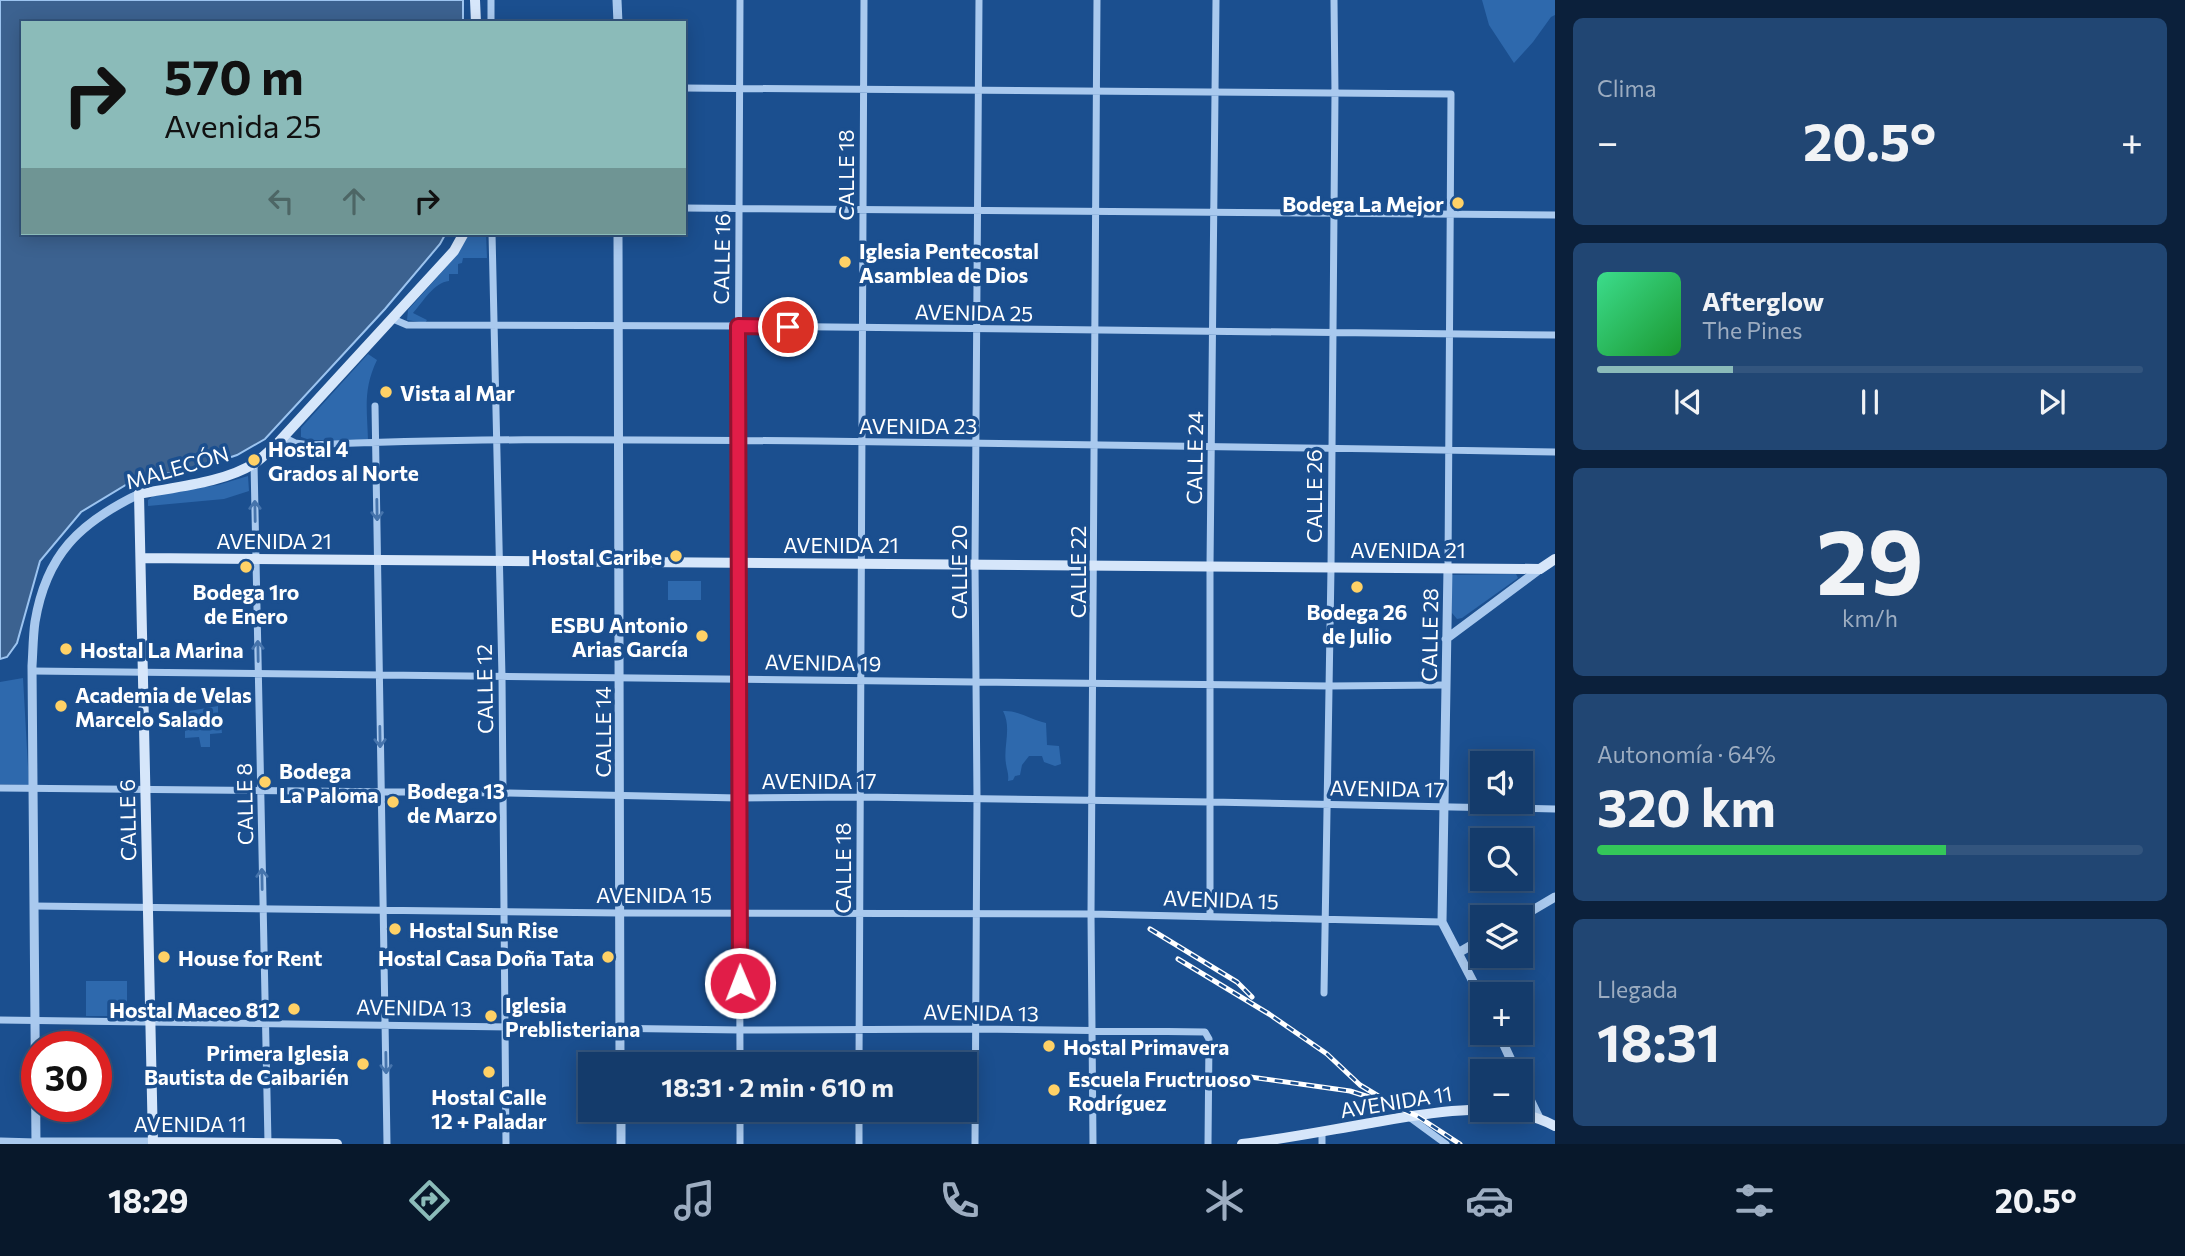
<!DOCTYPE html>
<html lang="es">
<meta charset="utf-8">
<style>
body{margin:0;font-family:Commissioner,sans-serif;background:#214673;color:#f1f3f6;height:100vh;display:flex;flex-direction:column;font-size:26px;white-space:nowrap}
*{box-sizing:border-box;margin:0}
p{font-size:23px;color:#9dadc1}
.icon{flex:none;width:38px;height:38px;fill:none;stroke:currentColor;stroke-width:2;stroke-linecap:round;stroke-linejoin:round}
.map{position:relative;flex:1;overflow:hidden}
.drawer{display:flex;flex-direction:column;gap:18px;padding:18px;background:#0b203b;width:630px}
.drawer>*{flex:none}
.guide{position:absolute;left:21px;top:21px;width:665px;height:214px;border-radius:0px;box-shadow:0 4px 18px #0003,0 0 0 2px #33557e;background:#8bbbb9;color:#111;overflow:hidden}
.controls{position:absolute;left:1470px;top:751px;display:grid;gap:14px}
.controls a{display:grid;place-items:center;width:63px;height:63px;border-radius:0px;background:#143b6b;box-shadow:0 4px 18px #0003,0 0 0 2px #33557e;font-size:35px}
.speed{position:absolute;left:21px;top:1031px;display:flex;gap:14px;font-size:35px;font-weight:700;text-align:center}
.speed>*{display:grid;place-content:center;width:91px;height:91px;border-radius:50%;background:#143b6b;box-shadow:0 4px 18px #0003,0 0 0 2px #33557e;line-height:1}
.speed .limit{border:10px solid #d22;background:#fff;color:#111}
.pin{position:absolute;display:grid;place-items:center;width:60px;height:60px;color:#fff;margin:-30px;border:4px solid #fff;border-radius:50%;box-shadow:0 2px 7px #0007}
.me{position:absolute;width:77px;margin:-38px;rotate:359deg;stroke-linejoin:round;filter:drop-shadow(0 0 5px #0008)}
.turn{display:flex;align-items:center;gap:24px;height:147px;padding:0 28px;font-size:32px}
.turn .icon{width:91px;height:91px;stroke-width:2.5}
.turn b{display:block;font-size:49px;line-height:60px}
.lanes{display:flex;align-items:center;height:66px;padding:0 28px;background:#0003;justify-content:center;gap:35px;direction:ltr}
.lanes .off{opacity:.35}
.big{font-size:52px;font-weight:700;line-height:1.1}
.drawer .widget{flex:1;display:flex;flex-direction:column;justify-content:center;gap:10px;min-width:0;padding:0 24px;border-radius:10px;background:#214673}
.drawer .dial{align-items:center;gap:0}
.dial b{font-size:91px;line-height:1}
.song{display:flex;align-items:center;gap:21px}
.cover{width:84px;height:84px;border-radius:10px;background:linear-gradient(135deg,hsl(150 70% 55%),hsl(130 70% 35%))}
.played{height:7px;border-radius:4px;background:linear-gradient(90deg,#8bbbb9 25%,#33557e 25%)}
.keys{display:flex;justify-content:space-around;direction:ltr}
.heat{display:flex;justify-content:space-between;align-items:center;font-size:38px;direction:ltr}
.charge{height:10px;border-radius:5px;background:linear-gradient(90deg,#34c759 64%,#33557e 0)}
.trip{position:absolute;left:578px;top:1052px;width:399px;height:70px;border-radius:0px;background:#143b6b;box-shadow:0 4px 18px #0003,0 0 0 2px #33557e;font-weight:700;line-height:70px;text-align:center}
.menu{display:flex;height:112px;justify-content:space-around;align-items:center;background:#08182b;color:#9dadc1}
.menu .icon{width:49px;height:49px}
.menu .selected{color:#8bbbb9}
.menu b{font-size:32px;color:#f1f3f6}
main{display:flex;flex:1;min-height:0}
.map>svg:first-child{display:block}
.green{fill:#2e69ad}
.water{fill:#3c6290;stroke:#9cc4f0;stroke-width:2}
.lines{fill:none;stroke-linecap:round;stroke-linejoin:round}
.minor{stroke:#a9c9ee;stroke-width:7}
.tertiary{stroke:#a9c9ee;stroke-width:9}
.secondary{stroke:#d6e6fa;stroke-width:10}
.rail-casing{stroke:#fff;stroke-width:5}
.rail{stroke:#1b4f8f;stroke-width:2.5;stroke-dasharray:8;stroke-linecap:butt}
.oneway{stroke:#4674ac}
.route-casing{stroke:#92132f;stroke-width:18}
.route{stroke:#e11d48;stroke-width:12}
.poi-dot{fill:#ffd166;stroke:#1b4f8f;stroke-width:2.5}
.labels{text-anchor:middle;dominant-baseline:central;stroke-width:7;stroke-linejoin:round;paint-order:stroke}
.street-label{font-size:21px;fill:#fff;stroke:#1b4f8f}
.poi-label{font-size:21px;font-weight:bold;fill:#fff;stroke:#1b4f8f;text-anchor:start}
</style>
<main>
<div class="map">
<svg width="1555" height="1144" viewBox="0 0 1555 1144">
<rect width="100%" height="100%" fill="#1b4f8f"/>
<!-- green -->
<path class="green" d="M 1482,0 L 1555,0 L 1555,15 L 1551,17 L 1533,42 L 1514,63 L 1489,25 Z
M 469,233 L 486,233 L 487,258 L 463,258 L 462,263 L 458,264 L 458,274 L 449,274 L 449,281 C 434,282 423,302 413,313 L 427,320 L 425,323 L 407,320 L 408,310 L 456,256 Z
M 368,354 L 377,360 C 363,389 367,408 368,440 L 310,440 L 301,437 L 301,428 Z
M 248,476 L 249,491 L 224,499 L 148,506 L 148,500 L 154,495 L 218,485 Z
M 1516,574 L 1518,578 L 1462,618 L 1457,619 L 1452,613 L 1452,575 Z
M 668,581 L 701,581 L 701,600 L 668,600 Z
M 23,678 L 29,785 L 0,784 L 0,682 Z
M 218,706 L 218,714 L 220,715 L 222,733 L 210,734 L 210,747 L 201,747 L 199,737 L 185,738 L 185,731 L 189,728 L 189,711 Z
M 1003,711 C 1018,710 1031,720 1046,723 L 1047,745 L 1059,746 L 1061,764 L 1055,766 L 1044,762 L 1042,756 L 1029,756 L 1022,765 L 1020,775 L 1015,776 L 1013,780 L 1008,781 C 1009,774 1007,771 1006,764 C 1003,746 1012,728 1003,711 Z
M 86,981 L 127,981 L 127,1016 L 86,1016 Z"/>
<!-- water -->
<path class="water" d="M 0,0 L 463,0 L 463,23 L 23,23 L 23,233 L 446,233 L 440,244 L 385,309 L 265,439 L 237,455 L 202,467 L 134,480 L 81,512 L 40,561 L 17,643 L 7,657 L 0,659 Z"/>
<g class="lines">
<!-- minor -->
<path class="minor" d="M 491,0 L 491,23
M 740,0 L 738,441 L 740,1064
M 684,88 L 1451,94 L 1448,568
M 684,208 L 1555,215
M 492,233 L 502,677 L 506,1144
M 393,319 L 407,325 L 738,326 L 1555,335
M 375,406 L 387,1144
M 283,437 L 295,443 L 310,445 C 479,437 648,440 817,441 C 1063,443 1309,448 1555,452
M 254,463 L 268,1143
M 32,671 L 1329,686 L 1445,685
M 0,788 L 503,793 L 738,798 L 860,797 L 1211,802 L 1555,809
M 34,906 L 620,913 L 1091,914 L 1442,922
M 1210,916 L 1210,566 L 1216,0
M 1324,993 L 1331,568 L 1335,93 L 1334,0
M 0,1020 L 740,1030 L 976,1029 L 1205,1032 L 1209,1039 L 1208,1144
M 859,1064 L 864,0
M 740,1110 L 740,1144
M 1409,1117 L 1446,1144
M 1322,1132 L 1322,1144
M 1,1141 L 36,1142
M 859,1144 L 859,1110
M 975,1144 L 977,798 L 975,564 L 979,0
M 1093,1144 L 1091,914 L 1097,0"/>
<!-- tertiary -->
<path class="tertiary" d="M 617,0 L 618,23
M 618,233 L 620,1064
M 1448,568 L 1442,922 L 1482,999
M 1446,639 L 1540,569
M 1521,917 L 1555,897
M 1458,953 L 1482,939
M 1498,1032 L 1516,1071
M 1521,1081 L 1539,1118
M 621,1110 L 621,1144
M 36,1142 L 153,1142
M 36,1144 L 32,666 C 33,651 33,636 35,622 C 46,555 79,523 139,494"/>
<!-- secondary -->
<path class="secondary" d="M 475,0 L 476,23
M 141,558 L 1540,569 L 1555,559
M 153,1142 L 337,1144
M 153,1144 L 139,494 C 174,487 224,483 255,463 C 262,458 269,451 276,445 L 454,251 L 464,233
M 1242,1144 C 1283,1139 1324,1131 1365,1124 C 1423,1114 1500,1097 1555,1126"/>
<defs>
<path id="rail" d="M 1150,929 L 1237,982 L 1252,997
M 1178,959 L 1269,1014 L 1327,1054 L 1360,1085 L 1395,1106 L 1417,1116 L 1460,1144
M 1243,1076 L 1350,1091 L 1369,1097"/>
</defs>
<!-- rail casing -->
<use href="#rail" class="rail-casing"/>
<!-- rail -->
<use href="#rail" class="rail"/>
</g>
<!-- one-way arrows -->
<defs><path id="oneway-shaft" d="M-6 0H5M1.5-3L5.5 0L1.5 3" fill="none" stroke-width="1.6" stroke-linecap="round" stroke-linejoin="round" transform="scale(1.75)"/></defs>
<g class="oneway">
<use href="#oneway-shaft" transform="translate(377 510) rotate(89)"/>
<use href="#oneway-shaft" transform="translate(255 511) rotate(-91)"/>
<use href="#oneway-shaft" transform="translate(258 651) rotate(-91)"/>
<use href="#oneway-shaft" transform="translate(380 737) rotate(89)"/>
<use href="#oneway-shaft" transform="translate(262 879) rotate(-91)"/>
<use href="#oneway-shaft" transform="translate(386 1063) rotate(89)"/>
</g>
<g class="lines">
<defs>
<path id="route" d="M 740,983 L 738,326 L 788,327"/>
</defs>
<!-- route casing -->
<use href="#route" class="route-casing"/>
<!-- route -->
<use href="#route" class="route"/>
</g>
<!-- markers -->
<g class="poi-dot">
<circle cx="1458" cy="203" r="7"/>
<circle cx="845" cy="262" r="7"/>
<circle cx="386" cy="392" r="7"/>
<circle cx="254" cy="460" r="7"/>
<circle cx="676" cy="556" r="7"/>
<circle cx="246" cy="567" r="7"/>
<circle cx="1357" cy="587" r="7"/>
<circle cx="702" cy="636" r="7"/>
<circle cx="66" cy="649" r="7"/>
<circle cx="61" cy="706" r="7"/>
<circle cx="265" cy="782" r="7"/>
<circle cx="393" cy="802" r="7"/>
<circle cx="395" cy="929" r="7"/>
<circle cx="164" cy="957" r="7"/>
<circle cx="608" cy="957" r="7"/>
<circle cx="294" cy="1009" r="7"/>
<circle cx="491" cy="1016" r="7"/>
<circle cx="1049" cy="1046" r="7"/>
<circle cx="363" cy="1064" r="7"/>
<circle cx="489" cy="1072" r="7"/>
<circle cx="1054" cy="1090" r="7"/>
</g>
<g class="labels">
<!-- street labels -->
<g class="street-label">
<text transform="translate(845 175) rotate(-90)">CALLE 18</text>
<text transform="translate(721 259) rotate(-89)">CALLE 16</text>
<text transform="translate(974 312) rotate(1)">AVENIDA 25</text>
<text x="918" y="425">AVENIDA 23</text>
<text transform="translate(1194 458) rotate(-89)">CALLE 24</text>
<text transform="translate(177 467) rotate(-16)">MALECÓN</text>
<text transform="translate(1313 496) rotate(-90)">CALLE 26</text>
<text x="274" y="540">AVENIDA 21</text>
<text x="841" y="544">AVENIDA 21</text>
<text x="1408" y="549">AVENIDA 21</text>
<text transform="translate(958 572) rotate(-90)">CALLE 20</text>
<text transform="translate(1077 572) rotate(-90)">CALLE 22</text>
<text transform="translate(1429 635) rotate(-89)">CALLE 28</text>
<text transform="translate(823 662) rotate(1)">AVENIDA 19</text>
<text transform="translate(484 689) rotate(-91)">CALLE 12</text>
<text transform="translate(602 732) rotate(-90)">CALLE 14</text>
<text x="819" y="780">AVENIDA 17</text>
<text transform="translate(1387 788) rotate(1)">AVENIDA 17</text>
<text transform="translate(244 804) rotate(-91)">CALLE 8</text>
<text transform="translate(127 820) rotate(-91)">CALLE 6</text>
<text transform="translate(842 868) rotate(-90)">CALLE 18</text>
<text x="654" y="894">AVENIDA 15</text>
<text transform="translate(1221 899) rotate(2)">AVENIDA 15</text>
<text transform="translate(414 1007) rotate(1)">AVENIDA 13</text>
<text transform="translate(981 1012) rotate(1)">AVENIDA 13</text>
<text transform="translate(1396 1101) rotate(-9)">AVENIDA 11</text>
<text x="190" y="1123">AVENIDA 11</text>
</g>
<!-- poi labels -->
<g class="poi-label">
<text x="1444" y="203" text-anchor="end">Bodega La Mejor</text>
<text x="859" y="250">Iglesia Pentecostal<tspan x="859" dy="24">Asamblea de Dios</tspan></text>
<text x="400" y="392">Vista al Mar</text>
<text x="268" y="448">Hostal 4<tspan x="268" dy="24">Grados al Norte</tspan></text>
<text x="662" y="556" text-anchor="end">Hostal Caribe</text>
<text x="246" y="591" text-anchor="middle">Bodega 1ro<tspan x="246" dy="24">de Enero</tspan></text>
<text x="1357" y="611" text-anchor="middle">Bodega 26<tspan x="1357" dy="24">de Julio</tspan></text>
<text x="688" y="624" text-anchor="end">ESBU Antonio<tspan x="688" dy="24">Arias García</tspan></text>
<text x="80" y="649">Hostal La Marina</text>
<text x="75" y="694">Academia de Velas<tspan x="75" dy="24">Marcelo Salado</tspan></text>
<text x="279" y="770">Bodega<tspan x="279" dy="24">La Paloma</tspan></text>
<text x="407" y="790">Bodega 13<tspan x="407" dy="24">de Marzo</tspan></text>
<text x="409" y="929">Hostal Sun Rise</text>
<text x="178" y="957">House for Rent</text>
<text x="594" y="957" text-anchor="end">Hostal Casa Doña Tata</text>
<text x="505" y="1004">Iglesia<tspan x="505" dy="24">Preblisteriana</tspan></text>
<text x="280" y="1009" text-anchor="end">Hostal Maceo 812</text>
<text x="1063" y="1046">Hostal Primavera</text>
<text x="349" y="1052" text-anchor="end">Primera Iglesia<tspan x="349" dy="24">Bautista de Caibarién</tspan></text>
<text x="1068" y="1078">Escuela Fructruoso<tspan x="1068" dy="24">Rodríguez</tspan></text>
<text x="489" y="1096" text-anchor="middle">Hostal Calle<tspan x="489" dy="24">12 + Paladar</tspan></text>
</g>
</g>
</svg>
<div class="controls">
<a><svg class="icon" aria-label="sound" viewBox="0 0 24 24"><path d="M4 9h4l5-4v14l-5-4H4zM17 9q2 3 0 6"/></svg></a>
<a><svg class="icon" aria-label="search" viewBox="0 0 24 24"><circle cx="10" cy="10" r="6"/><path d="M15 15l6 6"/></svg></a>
<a><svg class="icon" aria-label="layers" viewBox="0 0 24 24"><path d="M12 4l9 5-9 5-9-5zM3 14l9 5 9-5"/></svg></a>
<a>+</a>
<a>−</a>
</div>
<div class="speed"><div class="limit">30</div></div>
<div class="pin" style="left:788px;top:327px;background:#d93025"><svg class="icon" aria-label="arrive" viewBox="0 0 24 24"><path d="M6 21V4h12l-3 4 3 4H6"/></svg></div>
<svg class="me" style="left:740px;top:983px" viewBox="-20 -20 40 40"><circle r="17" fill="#e11d48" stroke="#fff" stroke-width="3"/><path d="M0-11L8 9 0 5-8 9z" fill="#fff"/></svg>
<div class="trip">18:31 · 2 min · 610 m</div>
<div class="guide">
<div class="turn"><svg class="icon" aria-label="right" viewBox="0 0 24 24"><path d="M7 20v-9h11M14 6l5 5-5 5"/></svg><div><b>570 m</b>Avenida 25</div></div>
<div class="lanes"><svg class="icon off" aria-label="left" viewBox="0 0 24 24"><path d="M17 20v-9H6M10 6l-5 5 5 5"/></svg><svg class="icon off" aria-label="ahead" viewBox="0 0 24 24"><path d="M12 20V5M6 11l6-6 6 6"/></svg><svg class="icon" aria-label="right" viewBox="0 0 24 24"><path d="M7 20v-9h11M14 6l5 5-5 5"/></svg></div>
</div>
</div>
<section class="drawer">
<div class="widget"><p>Clima</p>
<div class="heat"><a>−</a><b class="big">20.5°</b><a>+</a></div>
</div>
<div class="widget">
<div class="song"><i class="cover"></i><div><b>Afterglow</b><p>The Pines</p></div></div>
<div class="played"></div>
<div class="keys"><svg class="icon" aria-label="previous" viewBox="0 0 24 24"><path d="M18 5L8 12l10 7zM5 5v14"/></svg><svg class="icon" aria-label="pause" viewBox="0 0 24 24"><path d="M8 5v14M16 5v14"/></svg><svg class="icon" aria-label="next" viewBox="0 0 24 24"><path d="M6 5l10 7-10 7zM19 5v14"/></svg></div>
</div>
<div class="widget dial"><b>29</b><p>km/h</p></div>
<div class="widget"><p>Autonomía · 64%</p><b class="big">320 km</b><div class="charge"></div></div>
<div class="widget"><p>Llegada</p><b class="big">18:31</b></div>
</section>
</main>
<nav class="menu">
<b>18:29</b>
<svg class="icon selected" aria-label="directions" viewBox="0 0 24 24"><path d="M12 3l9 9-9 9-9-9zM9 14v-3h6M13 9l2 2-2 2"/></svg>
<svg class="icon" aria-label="music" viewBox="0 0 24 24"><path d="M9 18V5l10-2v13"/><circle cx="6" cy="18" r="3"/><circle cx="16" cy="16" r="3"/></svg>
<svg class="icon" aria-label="phone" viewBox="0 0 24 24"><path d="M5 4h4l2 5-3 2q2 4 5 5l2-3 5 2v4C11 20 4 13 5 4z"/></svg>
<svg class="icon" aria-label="climate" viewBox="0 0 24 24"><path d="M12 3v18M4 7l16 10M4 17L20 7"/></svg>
<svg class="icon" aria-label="car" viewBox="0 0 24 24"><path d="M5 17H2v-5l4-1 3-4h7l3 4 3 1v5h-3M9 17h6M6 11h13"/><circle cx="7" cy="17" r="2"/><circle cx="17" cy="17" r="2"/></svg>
<svg class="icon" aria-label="filters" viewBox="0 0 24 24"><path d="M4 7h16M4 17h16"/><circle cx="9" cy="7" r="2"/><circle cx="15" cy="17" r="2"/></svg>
<b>20.5°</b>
</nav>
